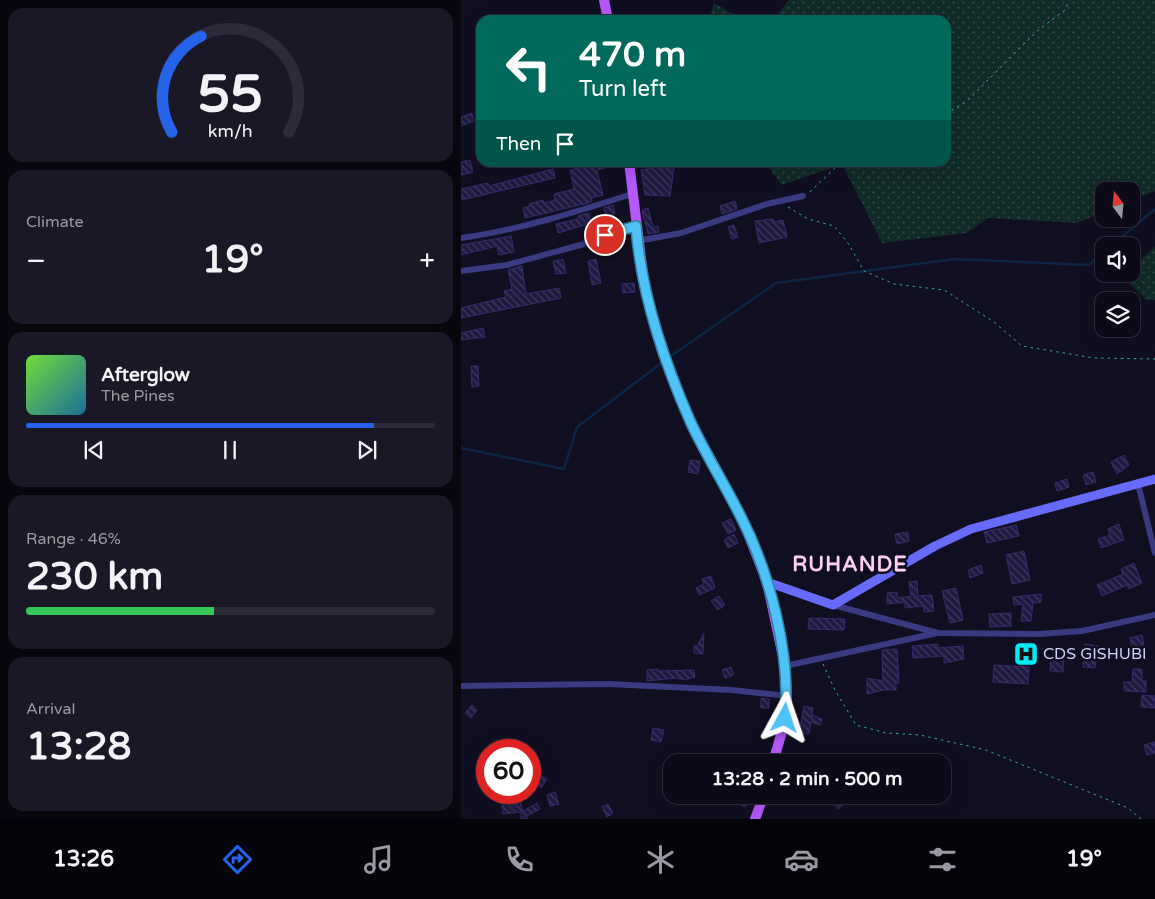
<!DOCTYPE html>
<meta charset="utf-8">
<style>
body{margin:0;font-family:"Varela Round",sans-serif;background:#1a1826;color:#f1f3f6;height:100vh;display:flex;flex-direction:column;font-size:19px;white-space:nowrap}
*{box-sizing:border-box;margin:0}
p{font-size:16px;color:#9a9aa2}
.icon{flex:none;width:28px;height:28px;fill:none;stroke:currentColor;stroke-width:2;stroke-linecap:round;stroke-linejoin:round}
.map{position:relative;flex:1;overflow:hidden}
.details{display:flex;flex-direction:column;gap:8px;padding:8px;background:#07060e;width:461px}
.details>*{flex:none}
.guide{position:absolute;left:15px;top:15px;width:475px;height:152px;border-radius:15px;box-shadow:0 5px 20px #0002,0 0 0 1px #2c2b38;background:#00695c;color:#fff;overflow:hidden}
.needle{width:32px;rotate:344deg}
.controls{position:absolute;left:634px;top:182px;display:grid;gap:10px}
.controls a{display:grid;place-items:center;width:45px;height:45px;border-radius:10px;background:#0c0a19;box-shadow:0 5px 20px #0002,0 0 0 1px #2c2b38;font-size:25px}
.speed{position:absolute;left:15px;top:739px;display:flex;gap:10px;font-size:25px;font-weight:700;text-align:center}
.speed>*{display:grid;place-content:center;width:65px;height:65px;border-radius:50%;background:#0c0a19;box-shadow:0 5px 20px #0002,0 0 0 1px #2c2b38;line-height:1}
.speed .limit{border:8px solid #d22;background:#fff;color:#111}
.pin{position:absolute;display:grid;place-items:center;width:42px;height:42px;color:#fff;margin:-21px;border:2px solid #fff;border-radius:50%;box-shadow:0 1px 5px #0007}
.me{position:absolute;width:55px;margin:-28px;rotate:5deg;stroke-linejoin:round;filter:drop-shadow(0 0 4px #0008)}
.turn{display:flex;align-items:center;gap:18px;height:105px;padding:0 20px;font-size:22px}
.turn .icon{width:65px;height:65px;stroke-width:2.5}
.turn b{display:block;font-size:35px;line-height:42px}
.then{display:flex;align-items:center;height:48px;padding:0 20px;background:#0003;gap:10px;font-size:19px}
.big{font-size:38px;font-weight:700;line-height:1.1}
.details .card{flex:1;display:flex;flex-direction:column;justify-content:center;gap:8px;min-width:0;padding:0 18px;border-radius:15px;background:#1a1826}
.details .dial{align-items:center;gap:0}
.dial svg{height:130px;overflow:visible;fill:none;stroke:#2c2b38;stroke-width:7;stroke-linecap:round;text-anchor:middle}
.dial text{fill:#f1f3f6;stroke:none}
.song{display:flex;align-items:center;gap:15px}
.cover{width:60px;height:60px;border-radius:8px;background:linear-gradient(135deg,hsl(100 70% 55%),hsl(200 70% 35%))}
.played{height:5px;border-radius:2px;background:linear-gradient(90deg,#2563eb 85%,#2c2b38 85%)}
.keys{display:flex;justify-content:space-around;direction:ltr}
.heat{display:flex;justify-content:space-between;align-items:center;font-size:28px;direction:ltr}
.charge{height:8px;border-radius:4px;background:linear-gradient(90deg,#34c759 46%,#2c2b38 0)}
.trip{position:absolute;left:202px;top:754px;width:288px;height:50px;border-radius:15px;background:#0c0a19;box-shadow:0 5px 20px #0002,0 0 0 1px #2c2b38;font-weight:700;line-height:50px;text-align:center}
.menu{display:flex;height:80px;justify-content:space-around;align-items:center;background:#05040a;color:#9a9aa2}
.menu .icon{width:35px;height:35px}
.menu .current{color:#2563eb}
.menu b{font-size:22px;color:#f1f3f6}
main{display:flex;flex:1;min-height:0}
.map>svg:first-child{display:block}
.grass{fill:url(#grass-dots)}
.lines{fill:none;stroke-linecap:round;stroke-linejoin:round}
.stream{stroke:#0d2545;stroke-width:2.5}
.building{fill:url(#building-back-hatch);stroke:#362c6d}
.path{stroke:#30b0a2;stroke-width:1;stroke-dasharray:2.5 4;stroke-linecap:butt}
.street{stroke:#393a7f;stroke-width:6}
.secondary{stroke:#676bfc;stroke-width:9}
.primary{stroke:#b658fc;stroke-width:10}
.route-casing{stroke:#337fa1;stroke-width:12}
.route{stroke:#4fc3f7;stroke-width:9}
.labels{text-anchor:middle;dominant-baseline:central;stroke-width:5;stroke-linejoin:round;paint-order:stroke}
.poi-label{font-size:16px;fill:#d1cefe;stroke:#100e21;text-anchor:start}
.district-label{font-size:21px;font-weight:bold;letter-spacing:1px;fill:#fed0f0;stroke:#100e21}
</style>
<main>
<section class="details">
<div class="card dial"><svg viewBox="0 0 100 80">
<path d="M14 69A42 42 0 1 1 86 69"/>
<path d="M14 69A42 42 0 0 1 32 10" stroke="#2563eb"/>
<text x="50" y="56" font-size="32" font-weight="700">55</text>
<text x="50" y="72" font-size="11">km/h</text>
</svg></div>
<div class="card"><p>Climate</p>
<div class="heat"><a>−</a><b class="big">19°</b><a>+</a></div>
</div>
<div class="card">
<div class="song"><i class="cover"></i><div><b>Afterglow</b><p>The Pines</p></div></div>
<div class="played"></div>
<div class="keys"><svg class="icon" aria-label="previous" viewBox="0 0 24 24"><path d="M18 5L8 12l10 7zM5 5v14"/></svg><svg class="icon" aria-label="pause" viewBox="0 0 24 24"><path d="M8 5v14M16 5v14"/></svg><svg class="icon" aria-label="next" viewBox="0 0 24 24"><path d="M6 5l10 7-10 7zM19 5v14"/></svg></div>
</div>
<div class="card"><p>Range · 46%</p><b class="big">230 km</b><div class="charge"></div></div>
<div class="card"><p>Arrival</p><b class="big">13:28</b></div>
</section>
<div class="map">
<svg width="694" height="819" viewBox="0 0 694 819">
<defs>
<pattern id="grass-dots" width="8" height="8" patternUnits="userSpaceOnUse" patternTransform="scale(1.25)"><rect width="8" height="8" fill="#112b29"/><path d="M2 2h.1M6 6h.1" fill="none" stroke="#334949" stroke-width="1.8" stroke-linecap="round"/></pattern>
<pattern id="building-back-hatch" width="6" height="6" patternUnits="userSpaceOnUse" patternTransform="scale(1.25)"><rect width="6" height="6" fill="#201a42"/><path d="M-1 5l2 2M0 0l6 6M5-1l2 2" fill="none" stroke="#3f3a5e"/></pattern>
</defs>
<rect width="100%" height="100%" fill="#100e21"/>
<!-- grass -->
<path class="grass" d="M 328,0 L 694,0 L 694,191 L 670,201 L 670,191 L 642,191 L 642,212 L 617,223 L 527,218 L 506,233 L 421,243 L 381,164 L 321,185 L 304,163 L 485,162 L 485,20 L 297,20 L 316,15 Z
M 253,3 L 284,20 L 248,20 Z
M 694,247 L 694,300 L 685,300 L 661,276 L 670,274 L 670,268 Z"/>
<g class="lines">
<!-- stream -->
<path class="stream" d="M 650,246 L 694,209
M 207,358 L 315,283 L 493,259 L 628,265 L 642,253
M 0,448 L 103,469 L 116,427 L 203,361"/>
</g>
<!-- building -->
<path class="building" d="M 11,113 L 13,121 L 0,126 L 0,117 Z
M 9,160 L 12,172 L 0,175 L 0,162 Z
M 123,162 L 143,162 L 144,168 L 136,170 L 142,195 L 130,198 L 131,201 L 127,203 L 64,218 L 62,208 L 69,206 L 68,204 L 82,200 L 83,203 L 94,200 L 93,194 L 113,189 L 109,170 L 124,166 Z
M 200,166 L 213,167 L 209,196 L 184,195 L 180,170 Z
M 92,169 L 94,178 L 0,200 L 0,189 L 27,183 L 28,186 Z
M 274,201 L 276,209 L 261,214 L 259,206 Z
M 152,205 L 154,214 L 145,216 L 143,208 Z
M 187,208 L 192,227 L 197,226 L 198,232 L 187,234 L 181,210 Z
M 128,213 L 130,223 L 97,233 L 95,224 L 117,219 L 117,216 Z
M 312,219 L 313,222 L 322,220 L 326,237 L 298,243 L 294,221 Z
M 273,225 L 277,237 L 271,239 L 267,227 Z
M 50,236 L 53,252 L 38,255 L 36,246 L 0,255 L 0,245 Z
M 102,259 L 105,273 L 95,274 L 92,261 Z
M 135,259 L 140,283 L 131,285 L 127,261 Z
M 61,266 L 65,294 L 98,288 L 100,298 L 0,318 L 0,308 L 45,297 L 43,291 L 51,289 L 47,270 Z
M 173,283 L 174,292 L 162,293 L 161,284 Z
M 22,328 L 24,337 L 0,340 L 0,333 Z
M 10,366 L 17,366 L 18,386 L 11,387 Z
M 663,455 L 668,465 L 656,474 L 650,462 Z
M 229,460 L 239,461 L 237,474 L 227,472 Z
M 632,472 L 635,482 L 625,485 L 622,475 Z
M 606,479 L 608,487 L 596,491 L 594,483 Z
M 270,519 L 275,530 L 267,534 L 261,523 Z
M 658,524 L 663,540 L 640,548 L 637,539 L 649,535 L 647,529 Z
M 555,525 L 558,536 L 526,543 L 523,532 Z
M 447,532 L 448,541 L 436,544 L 434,534 Z
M 273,534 L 277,543 L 267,548 L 263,540 Z
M 563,551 L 569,580 L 551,584 L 545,555 Z
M 673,563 L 681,583 L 668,589 L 666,585 L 641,596 L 636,585 L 662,574 L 660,569 Z
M 520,565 L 522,573 L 509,578 L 507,570 Z
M 250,576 L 254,588 L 238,595 L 235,588 L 243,584 L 241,579 Z
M 456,581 L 457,596 L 471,595 L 473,611 L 463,612 L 462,606 L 444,608 L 444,602 L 426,604 L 426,593 L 436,592 L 437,598 L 450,596 L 448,582 Z
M 495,588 L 502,620 L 489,623 L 481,591 Z
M 580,594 L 580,602 L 572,603 L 570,621 L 560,621 L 562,604 L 553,605 L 552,597 Z
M 258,596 L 264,605 L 257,610 L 250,601 Z
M 550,613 L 550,626 L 529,627 L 528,614 Z
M 348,618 L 384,619 L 383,630 L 347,629 Z
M 243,633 L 242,654 L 233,653 L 233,646 L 236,646 Z
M 681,635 L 683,645 L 671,648 L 669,638 Z
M 477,644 L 477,648 L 502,646 L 503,659 L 483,663 L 483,656 L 452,658 L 451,646 Z
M 624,644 L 637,646 L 634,668 L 622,667 Z
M 436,649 L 438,683 L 435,683 L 435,690 L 422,690 L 406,694 L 406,678 L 422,681 L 421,650 Z
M 590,657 L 603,658 L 602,672 L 589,671 Z
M 533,665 L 568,667 L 567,684 L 532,682 Z
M 270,667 L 273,675 L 264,678 L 261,670 Z
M 197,669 L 197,671 L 233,670 L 234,677 L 224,680 L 215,678 L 186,681 L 186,670 Z
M 672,669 L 681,669 L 681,681 L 685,681 L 685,692 L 663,691 L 663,682 L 671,682 Z
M 681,695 L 694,696 L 694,708 L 680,707 Z
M 300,698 L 308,699 L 308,708 L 300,708 Z
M 11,705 L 16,710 L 10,718 L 4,713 Z
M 343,706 L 352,708 L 351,715 L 361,719 L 359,725 L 350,722 L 348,734 L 338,733 Z
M 192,728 L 203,730 L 200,742 L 190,740 Z
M 694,742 L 694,753 L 686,755 L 683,745 Z
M 77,774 L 86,779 L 80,788 L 72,783 Z
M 94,792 L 98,804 L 89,806 L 86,795 Z
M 280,795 L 289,799 L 284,807 L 276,803 Z
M 379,795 L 385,802 L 377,809 L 370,802 Z
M 59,801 L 62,811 L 76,803 L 79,809 L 66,816 L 66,819 L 60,819 L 60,812 L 42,814 L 41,805 Z
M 147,804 L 152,813 L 146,817 L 141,807 Z"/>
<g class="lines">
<!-- path -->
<path class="path" d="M 485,114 L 506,101 L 575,32 L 604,10 L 608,0
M 349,192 L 380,162
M 327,207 L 347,219 L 373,226 L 387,243 L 403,271 L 433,284 L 483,290 L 533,322 L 561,346 L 633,358 L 694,359
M 362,664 L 374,690 L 395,725 L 425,733 L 459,735 L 525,750 L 667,808 L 680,819"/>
<!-- street -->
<path class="street" d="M 0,238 C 58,230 115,212 171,194
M 176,241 L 220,233 L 306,204 L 342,196
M 0,271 L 46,265 L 123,244 L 128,240 L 175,227
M 677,484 L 694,553
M 372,605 L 477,633 L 578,634 L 621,631 L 694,615
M 324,666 L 476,633
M 0,686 L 148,684 L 271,690 L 326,696"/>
<!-- secondary -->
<path class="secondary" d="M 306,582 L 372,605 L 474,546 L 510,529 L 694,479"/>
<!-- primary -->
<path class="primary" d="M 143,0 L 147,20
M 168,162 L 183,283 L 201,351 L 229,421 L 281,518 L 306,582 L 324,666 L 326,696 L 320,735 L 312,762
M 294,819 L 303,795"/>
</g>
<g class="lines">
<defs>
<path id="route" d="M 144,235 L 175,226 C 180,294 203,362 230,423 C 245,455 264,485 280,517 C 309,574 330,654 324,718"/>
</defs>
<!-- route casing -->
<use href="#route" class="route-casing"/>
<!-- route -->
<use href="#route" class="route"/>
</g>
<!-- icons -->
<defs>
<symbol id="hospital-square" viewBox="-11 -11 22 22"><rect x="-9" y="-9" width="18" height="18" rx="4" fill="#04e9f4" stroke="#100e21"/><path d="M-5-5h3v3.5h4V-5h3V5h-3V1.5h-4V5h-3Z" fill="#111"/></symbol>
</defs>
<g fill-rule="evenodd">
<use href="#hospital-square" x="551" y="640" width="28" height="28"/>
</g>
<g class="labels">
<!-- poi labels -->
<g class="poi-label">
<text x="582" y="654">CDS GISHUBI</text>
</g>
<!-- district labels -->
<g class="district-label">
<text x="389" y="564">RUHANDE</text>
</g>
</g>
</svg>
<div class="controls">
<a><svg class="needle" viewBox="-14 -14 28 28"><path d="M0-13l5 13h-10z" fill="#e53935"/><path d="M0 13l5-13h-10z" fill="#9a9aa2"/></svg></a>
<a><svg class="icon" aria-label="sound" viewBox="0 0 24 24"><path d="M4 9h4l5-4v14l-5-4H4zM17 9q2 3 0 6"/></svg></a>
<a><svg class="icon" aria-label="layers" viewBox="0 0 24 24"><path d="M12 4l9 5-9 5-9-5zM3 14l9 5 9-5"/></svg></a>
</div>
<div class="speed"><div class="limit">60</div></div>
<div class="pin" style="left:144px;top:235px;background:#d93025"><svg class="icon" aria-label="arrive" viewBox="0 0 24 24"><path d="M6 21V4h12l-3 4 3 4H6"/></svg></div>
<svg class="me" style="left:324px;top:718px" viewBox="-20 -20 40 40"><path d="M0-17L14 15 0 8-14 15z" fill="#4fc3f7" stroke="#fff" stroke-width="4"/></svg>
<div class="trip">13:28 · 2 min · 500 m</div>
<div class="guide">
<div class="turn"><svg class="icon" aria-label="left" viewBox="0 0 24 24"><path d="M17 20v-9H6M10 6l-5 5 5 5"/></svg><div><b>470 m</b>Turn left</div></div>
<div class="then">Then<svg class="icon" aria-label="arrive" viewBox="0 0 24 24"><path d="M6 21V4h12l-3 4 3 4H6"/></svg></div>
</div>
</div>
</main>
<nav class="menu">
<b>13:26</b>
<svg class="icon current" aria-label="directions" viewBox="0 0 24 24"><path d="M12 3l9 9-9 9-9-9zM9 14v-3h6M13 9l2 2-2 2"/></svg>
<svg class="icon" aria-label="music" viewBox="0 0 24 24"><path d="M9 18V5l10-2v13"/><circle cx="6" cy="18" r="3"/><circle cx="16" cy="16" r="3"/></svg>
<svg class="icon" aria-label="phone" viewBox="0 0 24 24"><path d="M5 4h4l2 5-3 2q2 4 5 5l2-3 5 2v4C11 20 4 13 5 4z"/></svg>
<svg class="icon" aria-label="climate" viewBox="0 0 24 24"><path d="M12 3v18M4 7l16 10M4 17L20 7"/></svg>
<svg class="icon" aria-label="car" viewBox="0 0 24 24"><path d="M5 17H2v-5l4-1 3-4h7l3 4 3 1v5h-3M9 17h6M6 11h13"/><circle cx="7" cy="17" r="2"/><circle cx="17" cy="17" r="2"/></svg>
<svg class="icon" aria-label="filters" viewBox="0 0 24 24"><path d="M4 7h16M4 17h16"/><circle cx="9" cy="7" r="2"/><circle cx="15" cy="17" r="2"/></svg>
<b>19°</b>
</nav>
